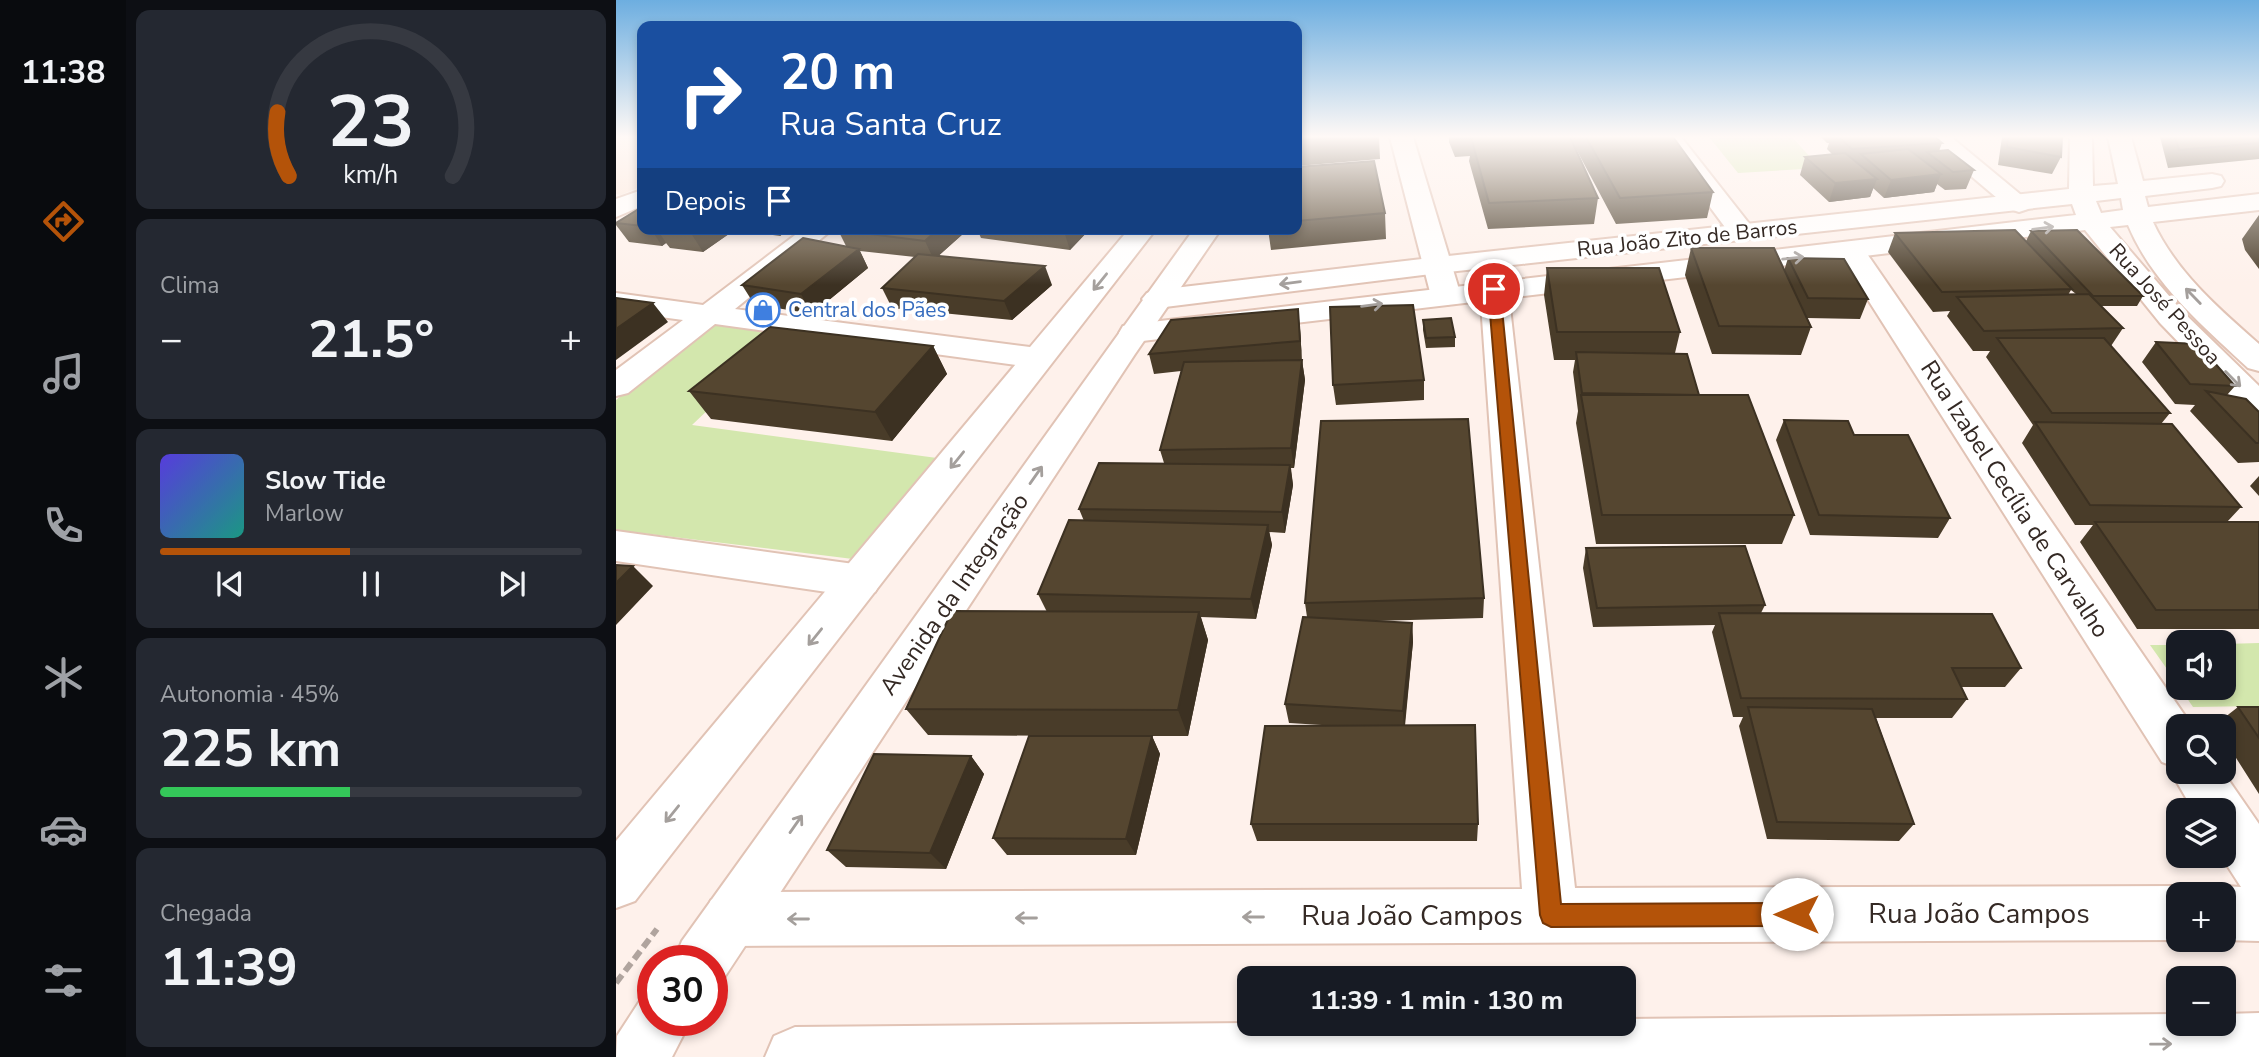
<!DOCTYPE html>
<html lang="pt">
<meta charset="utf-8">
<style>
body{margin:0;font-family:"Nunito Sans",sans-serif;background:#242831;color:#f1f3f6;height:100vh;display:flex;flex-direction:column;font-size:26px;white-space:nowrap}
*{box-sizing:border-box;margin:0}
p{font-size:23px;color:#9ea1a6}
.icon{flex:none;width:38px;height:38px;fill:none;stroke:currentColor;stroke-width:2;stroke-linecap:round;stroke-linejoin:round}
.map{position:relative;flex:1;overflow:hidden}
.side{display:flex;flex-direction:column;gap:10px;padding:10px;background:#0d0f14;width:490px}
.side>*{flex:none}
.top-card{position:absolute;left:21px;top:21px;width:665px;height:214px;border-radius:14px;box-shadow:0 4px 10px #0003;background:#1a4fa0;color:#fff;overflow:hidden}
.tools{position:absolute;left:1550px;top:630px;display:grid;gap:14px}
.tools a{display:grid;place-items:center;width:70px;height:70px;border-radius:14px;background:#171b24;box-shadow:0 4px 10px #0003;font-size:35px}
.speed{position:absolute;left:21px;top:945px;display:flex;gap:14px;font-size:35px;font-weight:700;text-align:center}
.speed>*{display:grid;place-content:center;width:91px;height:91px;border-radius:50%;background:#171b24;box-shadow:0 4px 10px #0003;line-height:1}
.speed .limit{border:10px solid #d22;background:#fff;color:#111}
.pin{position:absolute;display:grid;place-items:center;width:60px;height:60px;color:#fff;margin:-30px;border:4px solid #fff;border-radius:50%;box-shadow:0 2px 7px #0007}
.me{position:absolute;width:77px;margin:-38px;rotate:270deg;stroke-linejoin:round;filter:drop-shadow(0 0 5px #0008)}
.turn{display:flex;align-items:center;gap:24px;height:147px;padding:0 28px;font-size:32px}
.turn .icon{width:91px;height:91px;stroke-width:2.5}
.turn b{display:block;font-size:49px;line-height:60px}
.then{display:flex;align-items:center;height:66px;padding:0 28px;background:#0003;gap:14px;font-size:26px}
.big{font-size:52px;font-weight:700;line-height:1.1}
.side .tile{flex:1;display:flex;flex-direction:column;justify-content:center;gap:10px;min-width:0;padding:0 24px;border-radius:14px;background:#242831}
.side .dial{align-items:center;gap:0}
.dial svg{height:182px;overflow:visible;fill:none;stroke:#363941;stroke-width:7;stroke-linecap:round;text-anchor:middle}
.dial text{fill:#f1f3f6;stroke:none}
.song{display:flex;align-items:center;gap:21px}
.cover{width:84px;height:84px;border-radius:10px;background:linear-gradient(135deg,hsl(250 70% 55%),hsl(170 70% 35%))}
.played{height:7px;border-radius:4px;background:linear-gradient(90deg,#b45309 45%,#363941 45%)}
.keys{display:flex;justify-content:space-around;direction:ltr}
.heat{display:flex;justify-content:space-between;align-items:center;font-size:38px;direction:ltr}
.charge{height:10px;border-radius:5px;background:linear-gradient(90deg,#34c759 45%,#363941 0)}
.trip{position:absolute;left:621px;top:966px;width:399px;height:70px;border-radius:14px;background:#171b24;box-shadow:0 4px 10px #0003;font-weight:700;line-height:70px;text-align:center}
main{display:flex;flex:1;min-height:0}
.tab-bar{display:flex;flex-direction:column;width:126px;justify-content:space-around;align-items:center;background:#090b0e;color:#9ea1a6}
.tab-bar .icon{width:49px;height:49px}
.tab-bar .active{color:#b45309}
.tab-bar b{font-size:32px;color:#f1f3f6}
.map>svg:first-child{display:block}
.medical{fill:#fbe5d8}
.green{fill:#d3e7ad}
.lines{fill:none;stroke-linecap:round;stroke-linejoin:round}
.street-casing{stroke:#e1c3b5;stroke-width:4}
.secondary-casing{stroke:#e1c3b5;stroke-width:4}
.primary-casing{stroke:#e1c3b5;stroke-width:4}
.path{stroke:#b0a49e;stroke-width:6;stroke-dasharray:10 5;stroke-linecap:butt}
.street{fill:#fff;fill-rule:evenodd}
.secondary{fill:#fff;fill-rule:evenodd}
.primary{fill:#fff;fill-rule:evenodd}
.wall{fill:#493c29;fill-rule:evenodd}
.shaded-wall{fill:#3c3122}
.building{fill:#554630;stroke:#3c3122;stroke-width:2}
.oneway{stroke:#a49f9c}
.route{fill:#b45309;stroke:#753606;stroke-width:2}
.labels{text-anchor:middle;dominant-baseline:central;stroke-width:7;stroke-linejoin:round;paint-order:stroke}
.far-street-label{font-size:21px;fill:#342924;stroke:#fff}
.far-shop-label{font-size:21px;fill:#366cbe;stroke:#fff;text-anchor:start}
.street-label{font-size:24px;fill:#342924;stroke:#fff}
.near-street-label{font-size:28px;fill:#342924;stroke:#fff}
</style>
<main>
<nav class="tab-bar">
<b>11:38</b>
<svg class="icon active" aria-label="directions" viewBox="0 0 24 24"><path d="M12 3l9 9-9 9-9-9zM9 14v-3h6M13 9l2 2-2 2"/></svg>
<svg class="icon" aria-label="music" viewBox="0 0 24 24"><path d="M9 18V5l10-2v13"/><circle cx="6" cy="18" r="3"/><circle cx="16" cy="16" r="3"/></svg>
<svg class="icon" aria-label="phone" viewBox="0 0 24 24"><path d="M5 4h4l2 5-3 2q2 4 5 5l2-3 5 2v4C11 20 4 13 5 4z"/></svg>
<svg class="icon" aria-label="climate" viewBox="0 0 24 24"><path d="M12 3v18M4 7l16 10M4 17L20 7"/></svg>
<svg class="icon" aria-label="car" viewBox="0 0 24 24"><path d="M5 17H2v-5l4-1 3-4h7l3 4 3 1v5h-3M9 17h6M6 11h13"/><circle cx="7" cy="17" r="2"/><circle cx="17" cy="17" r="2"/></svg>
<svg class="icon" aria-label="filters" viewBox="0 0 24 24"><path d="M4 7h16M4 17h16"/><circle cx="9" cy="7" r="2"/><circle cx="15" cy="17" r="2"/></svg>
</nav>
<section class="side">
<div class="tile dial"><svg viewBox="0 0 100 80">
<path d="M14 69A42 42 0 1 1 86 69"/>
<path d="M14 69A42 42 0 0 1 9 41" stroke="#b45309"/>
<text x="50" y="56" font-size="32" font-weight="700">23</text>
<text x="50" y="72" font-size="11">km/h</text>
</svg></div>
<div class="tile"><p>Clima</p>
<div class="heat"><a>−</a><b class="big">21.5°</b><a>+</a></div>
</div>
<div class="tile">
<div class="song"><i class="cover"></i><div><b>Slow Tide</b><p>Marlow</p></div></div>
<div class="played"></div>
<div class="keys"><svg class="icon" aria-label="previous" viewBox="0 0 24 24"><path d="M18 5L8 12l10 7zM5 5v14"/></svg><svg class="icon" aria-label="pause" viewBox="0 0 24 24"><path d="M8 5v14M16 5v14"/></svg><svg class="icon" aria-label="next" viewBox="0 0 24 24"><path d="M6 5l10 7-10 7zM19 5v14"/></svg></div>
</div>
<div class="tile"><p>Autonomia · 45%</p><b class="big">225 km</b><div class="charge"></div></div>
<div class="tile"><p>Chegada</p><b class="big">11:39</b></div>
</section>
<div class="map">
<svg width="1643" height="1057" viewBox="0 0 1643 1057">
<rect width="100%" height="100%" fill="#fef1eb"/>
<!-- medical -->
<path class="medical" d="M 0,137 L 26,137 L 26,186 L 5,195 L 0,194 Z"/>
<!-- green -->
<path class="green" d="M 1093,137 L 1176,137 L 1204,168 L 1122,173 Z
M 98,320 L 169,337 L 76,425 L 321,458 L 237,559 L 0,530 L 0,400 Z
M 1643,643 L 1643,706 L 1577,707 L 1564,688 L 1608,688 L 1608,644 Z
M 1534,645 L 1563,645 L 1563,686 Z"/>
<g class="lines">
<defs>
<path id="street" d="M 774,137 L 797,137 L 845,296 L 840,302 L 830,305 L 820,302 L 815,296 Z
M 1042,137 L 1065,137 L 1135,226 L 1139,232 L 1135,238 L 1126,240 L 1117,238 Z
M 1309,137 L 1335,137 L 1416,204 L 1412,209 L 1403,212 L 1394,209 Z
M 187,229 L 217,229 L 119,309 L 422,348 L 433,351 L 438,358 L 433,365 L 422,368 L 99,324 L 12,393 L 0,396 L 0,370 L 67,320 L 0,311 L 0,293 L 87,305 Z
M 1235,243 L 1245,245 L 1576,726 L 1563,726 L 1563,772 L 1607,772 L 1643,824 L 1643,941 L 1607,940 L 1608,894 L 1589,894 L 1608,886 L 1625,887 L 1605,856 L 1608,856 L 1608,810 L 1577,810 L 1555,772 L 1557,766 L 1546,762 L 1221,251 L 1225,245 Z
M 878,280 L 888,283 L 892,289 L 959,888 L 1563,886 L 1582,894 L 1563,894 L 1564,940 L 114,946 L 95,938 L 87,919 L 95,900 L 114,892 L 906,889 L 864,289 L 868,283 Z
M 0,531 L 245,565 L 259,570 L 265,581 L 259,592 L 245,597 L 0,561 Z
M 1643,1013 L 1643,1057 L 149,1057 L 158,1036 L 179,1027 L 634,1023 L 1008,1024 L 1008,1019 L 1563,1014 L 1563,1024 L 1608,1024 L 1608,1014 Z"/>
<path id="secondary" d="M 1454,137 L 1476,137 L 1477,186 L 1502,184 L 1492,137 L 1515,137 L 1527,181 L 1596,174 L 1605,176 L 1608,181 L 1605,186 L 1596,188 L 1529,196 L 1532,207 L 1643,194 L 1643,210 L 1537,222 C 1560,272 1603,309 1643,344 L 1643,371 L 1632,368 C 1587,326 1536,283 1512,225 L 1494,227 L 1566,311 L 1643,386 L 1643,416 L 1631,413 L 1544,323 L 1469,230 L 518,342 L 507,340 L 503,333 L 507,326 L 518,324 L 1460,215 L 1456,204 L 823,273 L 541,308 L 531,305 L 526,299 L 531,293 L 541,290 L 823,257 L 1453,189 ZM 1505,198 L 1507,210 L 1485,213 L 1480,201 Z
M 26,190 L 26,206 L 0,217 L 0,199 Z"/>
<path id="primary" d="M 513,229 L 540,229 L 19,901 L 0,908 L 0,841 Z
M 578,229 L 605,229 L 519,354 L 106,981 L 96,985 L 96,961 L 58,961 L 66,941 Z
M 37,995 L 37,1020 L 75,1020 L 56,1057 L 0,1057 L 1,1036 L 25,999 Z"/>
</defs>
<!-- street casing -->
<use href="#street" class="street-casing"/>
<!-- secondary casing -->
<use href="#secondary" class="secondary-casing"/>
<!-- primary casing -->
<use href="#primary" class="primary-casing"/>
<!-- path -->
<path class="path" d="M 0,983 L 41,929"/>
<!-- street -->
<use href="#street" class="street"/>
<!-- secondary -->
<use href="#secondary" class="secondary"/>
<!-- primary -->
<use href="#primary" class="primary"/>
</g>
<!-- wall -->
<path class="wall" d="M 681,137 L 763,137 L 764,159 L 681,166 Z
M 833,137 L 1057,137 L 1097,192 L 1091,218 L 1000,224 L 958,145 L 982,198 L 978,224 L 872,229 L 853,161 L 854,156 L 839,157 L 833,142 Z
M 1205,137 L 1319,137 L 1326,143 L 1323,151 L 1358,170 L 1350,189 L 1329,190 L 1321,184 L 1318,192 L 1268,198 L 1257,188 L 1254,197 L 1213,202 L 1184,175 L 1189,157 L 1216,154 L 1211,149 L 1213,143 L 1211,143 Z
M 1386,137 L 1446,137 L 1445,157 L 1436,174 L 1382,165 Z
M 1544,137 L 1643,137 L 1643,159 L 1552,168 Z
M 681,167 L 769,213 L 770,239 L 655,250 L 652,229 L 681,229 Z
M 26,207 L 26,229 L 120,229 L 87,252 L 54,248 L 50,243 L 46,246 L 13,242 L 0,225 L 0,223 Z
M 1643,215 L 1643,269 L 1629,250 L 1626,239 Z
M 127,229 L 173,229 L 164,236 L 128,231 Z
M 224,229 L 346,229 L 348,233 L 322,256 L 436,285 L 396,320 L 276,308 L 266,288 L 299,257 L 244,251 L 252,268 L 196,314 L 138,304 L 126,285 L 230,246 L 222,230 Z
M 361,229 L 474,229 L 454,250 L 365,238 Z
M 1415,231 L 1527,296 L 1521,306 L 1485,306 L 1507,328 L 1495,346 L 1554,413 L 1545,424 L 1625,507 L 1611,522 L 1643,522 L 1643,629 L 1521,629 L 1464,542 L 1477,525 L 1459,525 L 1406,443 L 1417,425 L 1370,357 L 1374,351 L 1357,351 L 1331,316 L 1334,311 L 1317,312 L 1272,252 L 1279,233 L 1410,241 ZM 1455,290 L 1460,294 L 1452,295 Z
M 1075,248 L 1168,271 L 1172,258 L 1252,299 L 1244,319 L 1191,318 L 1195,327 L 1185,355 L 1096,354 L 1069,275 Z
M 931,268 L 1064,332 L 1059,353 L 1083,395 L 1178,515 L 1166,544 L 980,544 L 960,423 L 962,411 L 957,372 L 959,360 L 938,360 L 928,295 Z
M 807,320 L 839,337 L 839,347 L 810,348 L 807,330 Z
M 684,329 L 686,361 L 689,380 L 678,468 L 675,468 L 677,485 L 669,533 L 653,532 L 656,545 L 640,619 L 585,617 L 592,640 L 572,736 L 536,736 L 544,754 L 520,855 L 391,855 L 377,838 L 455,736 L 312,735 L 290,709 L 431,612 L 422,594 L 468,521 L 463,509 L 548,463 L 544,450 L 565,371 L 538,374 L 533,354 Z
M 1540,342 L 1619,386 L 1611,395 L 1643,412 L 1643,462 L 1622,463 L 1574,411 L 1579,405 L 1559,404 L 1526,362 Z
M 317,346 L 331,374 L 276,441 L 95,419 L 73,391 Z
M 808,380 L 808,400 L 720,405 L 717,385 Z
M 1168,420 L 1238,435 L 1334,518 L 1322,538 L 1194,535 L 1160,440 Z
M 1643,476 L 1643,496 L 1634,486 Z
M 970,548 L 1149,605 L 1145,613 L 1405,668 L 1389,687 L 1345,687 L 1351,699 L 1336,718 L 1260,718 L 1298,824 L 1283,841 L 1151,839 L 1123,726 L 1127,717 L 1117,717 L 1096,632 L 1099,625 L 977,627 L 967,568 Z
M 868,598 L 867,618 L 758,621 L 796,623 L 797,642 L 789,726 L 862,824 L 861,841 L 641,841 L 635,824 L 722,726 L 673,723 L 669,704 L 691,617 L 689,603 Z
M 1622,707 L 1643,707 L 1643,794 L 1608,739 L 1608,726 L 1599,725 Z
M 355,756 L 368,774 L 330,869 L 230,867 L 211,850 Z"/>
<!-- shaded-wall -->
<path class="shaded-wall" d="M 1325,174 L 1318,192 L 1268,198 L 1275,180 Z
M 1261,179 L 1254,197 L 1213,202 L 1219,183 Z
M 35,229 L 41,229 L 50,243 L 46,246 Z
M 80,229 L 120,229 L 87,252 L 75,233 Z
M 160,229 L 173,229 L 164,236 Z
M 322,229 L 346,229 L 348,233 L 318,260 L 309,241 Z
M 450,229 L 474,229 L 454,250 L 448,231 Z
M 243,249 L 252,268 L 196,314 L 185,294 Z
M 429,266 L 436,285 L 396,320 L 388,301 Z
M 37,303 L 52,322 L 0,360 L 0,329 Z
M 682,309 L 684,329 L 686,360 L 684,341 Z
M 317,346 L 331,374 L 276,441 L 259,412 Z
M 686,360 L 689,380 L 678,468 L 675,448 Z
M 674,465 L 677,485 L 669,533 L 666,512 Z
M 652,525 L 656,545 L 640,619 L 635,599 Z
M 17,566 L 37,586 L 0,625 L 0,583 Z
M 583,612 L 592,640 L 572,736 L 562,710 Z
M 796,623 L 797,642 L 788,730 L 787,711 Z
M 536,736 L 544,754 L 520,855 L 510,839 Z
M 355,756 L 368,774 L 330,869 L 314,853 Z"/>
<!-- building -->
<path class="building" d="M 681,137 L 724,137 L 681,141 Z
M 839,137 L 854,137 L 854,138 L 840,139 Z
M 855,137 L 954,137 L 982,198 L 873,203 Z
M 970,137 L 1057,137 L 1097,192 L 1004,198 Z
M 1223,137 L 1319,137 L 1326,143 L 1236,149 Z
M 1392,137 L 1446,137 L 1445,157 L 1391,147 Z
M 1559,137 L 1643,137 L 1643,143 L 1563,150 Z
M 1292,149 L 1325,174 L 1275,180 L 1245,154 Z
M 1332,150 L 1358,170 L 1337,172 L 1311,152 Z
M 1229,153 L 1261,179 L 1219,183 L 1189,157 Z
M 758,161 L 769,213 L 681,221 L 681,167 Z
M 26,207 L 26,226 L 0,223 Z
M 41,229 L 80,229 L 75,233 Z
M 224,229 L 322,229 L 309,241 L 222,230 Z
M 432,229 L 450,229 L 448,231 Z
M 1399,230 L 1456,289 L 1326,292 L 1279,233 Z
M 1461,230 L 1527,296 L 1477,296 L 1415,231 Z
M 187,238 L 243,249 L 185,294 L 126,285 Z
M 1075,248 L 1158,248 L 1195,327 L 1103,326 Z
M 302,254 L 429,266 L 388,301 L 266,288 Z
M 1172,258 L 1228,259 L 1252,299 L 1192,298 Z
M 931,268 L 1043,268 L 1064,332 L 941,332 Z
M 1473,294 L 1507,328 L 1368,331 L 1341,297 Z
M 0,298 L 37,303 L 0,329 Z
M 797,305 L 808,380 L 717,385 L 714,307 Z
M 682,309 L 684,341 L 533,354 L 555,320 Z
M 835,318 L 839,337 L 810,338 L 807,320 Z
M 154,327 L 317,346 L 259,412 L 73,391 Z
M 1381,338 L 1488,338 L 1554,413 L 1436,413 Z
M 1540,342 L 1582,344 L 1619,386 L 1574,384 Z
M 960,352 L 1071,354 L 1083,395 L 966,393 Z
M 686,360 L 675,448 L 544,450 L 568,362 Z
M 1590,391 L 1630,399 L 1643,412 L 1643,443 L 1640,443 Z
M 965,395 L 1132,395 L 1178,515 L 986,515 Z
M 852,419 L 868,598 L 689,603 L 705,421 Z
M 1168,420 L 1232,421 L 1238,435 L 1292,435 L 1334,518 L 1203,515 Z
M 1419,422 L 1556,424 L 1625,507 L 1474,505 Z
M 483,463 L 674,465 L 666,512 L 463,509 Z
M 453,520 L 652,525 L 635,599 L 422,594 Z
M 1479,522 L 1643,522 L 1643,610 L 1540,610 Z
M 1129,546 L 1149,605 L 981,608 L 970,548 Z
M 0,565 L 17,566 L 0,583 Z
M 336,611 L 583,612 L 562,710 L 290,709 Z
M 1103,613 L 1376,614 L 1405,668 L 1336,668 L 1351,699 L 1125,698 Z
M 687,617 L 796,623 L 787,711 L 669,704 Z
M 1132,707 L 1256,709 L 1298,824 L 1161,822 Z
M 1622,707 L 1643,707 L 1643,738 Z
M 859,725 L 862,824 L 635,824 L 649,726 Z
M 413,736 L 536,736 L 510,839 L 377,838 Z
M 258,754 L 355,756 L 314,853 L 211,850 Z"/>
<!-- one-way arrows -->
<defs><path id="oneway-shaft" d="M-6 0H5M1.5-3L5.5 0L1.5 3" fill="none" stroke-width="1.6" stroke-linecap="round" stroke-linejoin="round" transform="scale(1.75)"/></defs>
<g class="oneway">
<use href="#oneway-shaft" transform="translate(1427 228) rotate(-7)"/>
<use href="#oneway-shaft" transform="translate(1177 258) rotate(-6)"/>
<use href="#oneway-shaft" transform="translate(484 282) rotate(129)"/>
<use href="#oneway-shaft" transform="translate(674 283) rotate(173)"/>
<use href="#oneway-shaft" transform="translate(1577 296) rotate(-134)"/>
<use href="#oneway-shaft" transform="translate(756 305) rotate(-7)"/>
<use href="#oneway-shaft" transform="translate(1617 379) rotate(45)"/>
<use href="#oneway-shaft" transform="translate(341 460) rotate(129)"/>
<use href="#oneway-shaft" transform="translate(420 475) rotate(-55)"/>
<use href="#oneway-shaft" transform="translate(199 637) rotate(129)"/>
<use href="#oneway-shaft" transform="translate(56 814) rotate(129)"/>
<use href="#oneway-shaft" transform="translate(180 824) rotate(-55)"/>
<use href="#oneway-shaft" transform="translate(637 917) rotate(180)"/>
<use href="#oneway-shaft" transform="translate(410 918) rotate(180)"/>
<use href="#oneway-shaft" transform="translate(182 919) rotate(180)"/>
<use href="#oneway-shaft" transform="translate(1545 1044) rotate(-1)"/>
</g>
<!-- sky -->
<linearGradient id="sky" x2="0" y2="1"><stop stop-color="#6daee0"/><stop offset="0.48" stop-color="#fff9f6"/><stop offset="1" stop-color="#fff9f6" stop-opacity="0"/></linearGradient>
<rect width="1643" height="285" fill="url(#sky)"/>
<!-- route -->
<path class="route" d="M 878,286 L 884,289 L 945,904 L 1181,903 L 1189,906 L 1192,914 L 1189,922 L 1181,926 L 935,927 L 927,923 L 924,915 L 872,289 Z"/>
<!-- icons -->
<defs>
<symbol id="shop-ring" viewBox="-11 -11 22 22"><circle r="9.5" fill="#fff" stroke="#3f7fe0" stroke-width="1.5"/><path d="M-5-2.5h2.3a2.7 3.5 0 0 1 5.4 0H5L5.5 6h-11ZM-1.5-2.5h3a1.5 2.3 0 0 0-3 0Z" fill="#3f7fe0"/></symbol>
</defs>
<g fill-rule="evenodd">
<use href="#shop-ring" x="128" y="291" width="38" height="38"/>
</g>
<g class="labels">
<!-- far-street labels -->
<g class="far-street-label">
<text transform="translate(1071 238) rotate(-6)">Rua João Zito de Barros</text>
<text transform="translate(1549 304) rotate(48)">Rua José Pessoa</text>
</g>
<!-- far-shop labels -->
<g class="far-shop-label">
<text x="172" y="310">Central dos Pães</text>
</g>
<!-- street labels -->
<g class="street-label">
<text transform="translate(1399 499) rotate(57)">Rua Izabel Cecília de Carvalho</text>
<text transform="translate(338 594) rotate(-55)">Avenida da Integração</text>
</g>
<!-- near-street labels -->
<g class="near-street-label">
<text x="1363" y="914">Rua João Campos</text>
<text x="796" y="916">Rua João Campos</text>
</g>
</g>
</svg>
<div class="tools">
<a><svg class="icon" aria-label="sound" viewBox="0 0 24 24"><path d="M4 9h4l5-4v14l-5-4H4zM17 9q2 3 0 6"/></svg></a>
<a><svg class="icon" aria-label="search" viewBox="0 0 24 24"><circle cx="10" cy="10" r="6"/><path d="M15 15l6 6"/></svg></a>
<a><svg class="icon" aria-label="layers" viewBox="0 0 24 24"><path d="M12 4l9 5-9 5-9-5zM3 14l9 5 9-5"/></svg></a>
<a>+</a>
<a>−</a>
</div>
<div class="speed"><div class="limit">30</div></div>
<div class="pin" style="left:878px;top:289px;background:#d93025"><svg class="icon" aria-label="arrive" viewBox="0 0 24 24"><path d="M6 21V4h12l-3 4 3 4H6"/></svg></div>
<svg class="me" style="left:1181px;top:914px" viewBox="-20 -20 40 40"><circle r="19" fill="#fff"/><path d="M0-13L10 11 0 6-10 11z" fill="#b45309"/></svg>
<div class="trip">11:39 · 1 min · 130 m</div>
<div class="top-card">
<div class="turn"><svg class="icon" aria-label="right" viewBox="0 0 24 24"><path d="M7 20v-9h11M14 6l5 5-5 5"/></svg><div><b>20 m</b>Rua Santa Cruz</div></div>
<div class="then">Depois<svg class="icon" aria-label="arrive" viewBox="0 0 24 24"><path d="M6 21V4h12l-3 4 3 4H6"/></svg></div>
</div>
</div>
</main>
